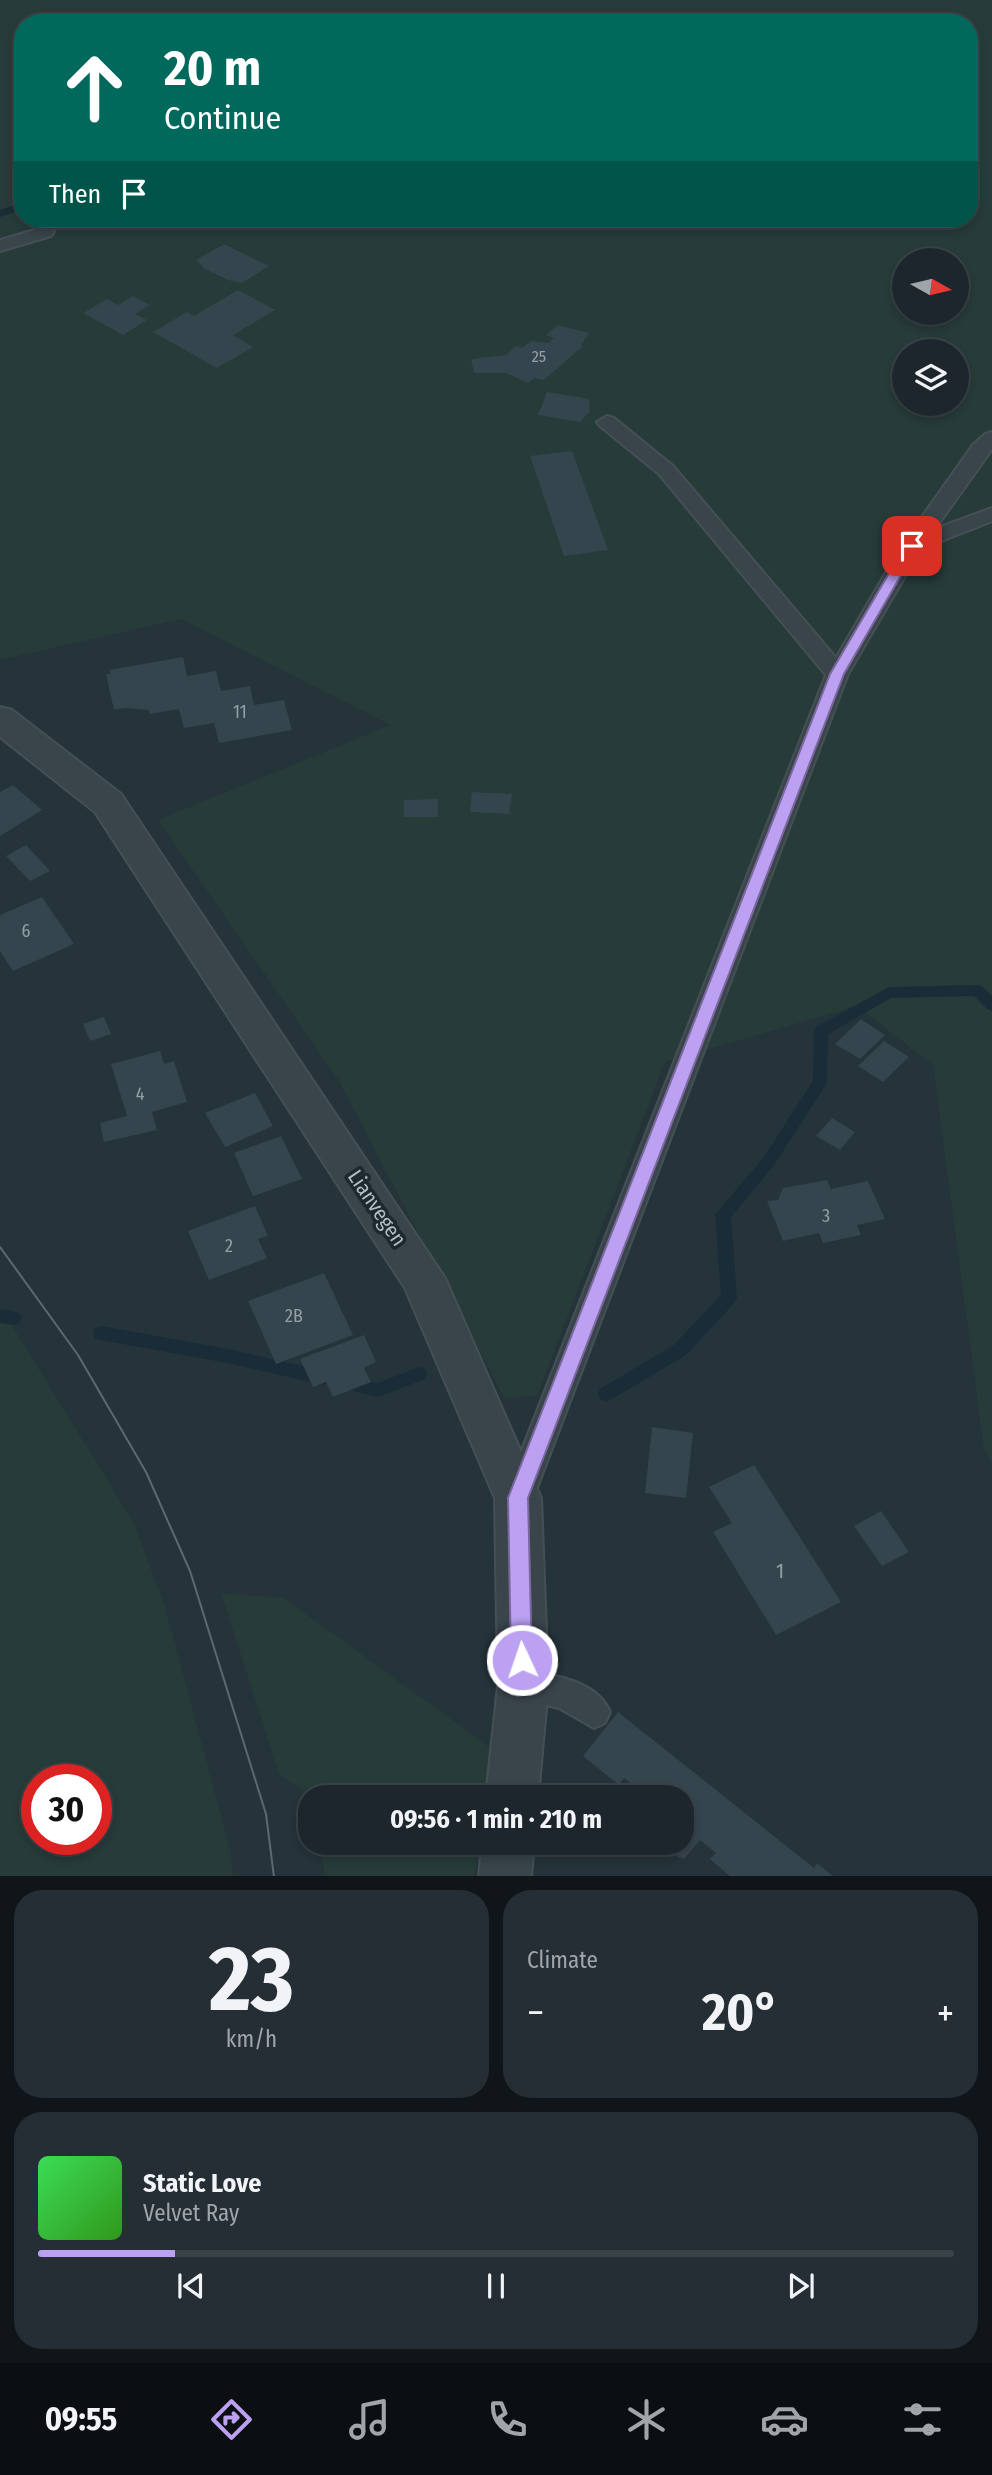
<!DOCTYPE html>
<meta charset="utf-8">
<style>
body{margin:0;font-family:"Fira Sans Condensed",sans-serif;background:#252e34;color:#f1f3f6;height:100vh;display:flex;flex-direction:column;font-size:26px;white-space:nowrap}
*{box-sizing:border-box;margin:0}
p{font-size:23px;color:#a0a5a9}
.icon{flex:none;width:38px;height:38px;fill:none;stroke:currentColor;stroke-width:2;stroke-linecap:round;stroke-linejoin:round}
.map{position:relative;height:1876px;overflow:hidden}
.panel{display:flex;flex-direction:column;gap:14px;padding:14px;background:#0f1518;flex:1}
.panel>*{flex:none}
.banner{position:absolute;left:14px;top:14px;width:964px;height:214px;border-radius:28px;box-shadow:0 4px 10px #0003,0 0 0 2px #3a4348;background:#00695c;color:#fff;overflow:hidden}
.needle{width:46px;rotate:98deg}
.tools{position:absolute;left:892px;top:248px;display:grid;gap:14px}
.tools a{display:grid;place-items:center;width:77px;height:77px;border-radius:50%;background:#1c262c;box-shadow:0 4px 10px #0003,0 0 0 2px #3a4348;font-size:35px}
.speed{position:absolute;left:21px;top:1764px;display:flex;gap:14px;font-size:35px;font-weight:700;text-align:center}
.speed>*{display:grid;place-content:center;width:91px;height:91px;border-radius:50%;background:#1c262c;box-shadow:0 4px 10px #0003,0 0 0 2px #3a4348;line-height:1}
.speed .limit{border:10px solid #d22;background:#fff;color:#111}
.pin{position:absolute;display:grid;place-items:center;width:60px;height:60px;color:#fff;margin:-30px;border-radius:14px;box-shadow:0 4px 10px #0006}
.me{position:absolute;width:77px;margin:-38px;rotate:357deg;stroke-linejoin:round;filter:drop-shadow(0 0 5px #0008)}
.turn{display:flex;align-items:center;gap:24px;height:147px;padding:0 35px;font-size:32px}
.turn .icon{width:91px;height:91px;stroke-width:2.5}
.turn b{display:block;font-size:49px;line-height:60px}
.then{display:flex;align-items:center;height:66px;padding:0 35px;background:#0003;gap:14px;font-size:26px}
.big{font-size:52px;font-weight:700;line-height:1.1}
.panel .card{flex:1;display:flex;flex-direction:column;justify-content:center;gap:10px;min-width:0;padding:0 24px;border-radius:28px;background:#252e34}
.panel .dial{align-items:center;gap:0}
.dial b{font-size:91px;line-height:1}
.song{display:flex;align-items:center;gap:21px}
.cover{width:84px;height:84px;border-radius:10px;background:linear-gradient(135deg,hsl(130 70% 55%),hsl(110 70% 35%))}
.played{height:7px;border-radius:4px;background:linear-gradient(90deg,#bca0f2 15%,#3a4348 15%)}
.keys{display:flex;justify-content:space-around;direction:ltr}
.heat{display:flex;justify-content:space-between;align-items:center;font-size:38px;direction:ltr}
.panel .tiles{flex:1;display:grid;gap:14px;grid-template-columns:1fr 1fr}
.card:last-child{grid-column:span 2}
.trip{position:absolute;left:298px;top:1785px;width:396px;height:70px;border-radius:28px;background:#1c262c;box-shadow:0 4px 10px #0003,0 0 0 2px #3a4348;font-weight:700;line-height:70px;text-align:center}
.tabs{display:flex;height:112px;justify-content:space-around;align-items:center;background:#0b0f12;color:#a0a5a9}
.tabs .icon{width:49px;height:49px}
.tabs .selected{color:#bca0f2}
.tabs b{font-size:32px;color:#f1f3f6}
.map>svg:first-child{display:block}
.green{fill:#273b39;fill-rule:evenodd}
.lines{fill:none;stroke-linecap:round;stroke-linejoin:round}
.stream{fill:#1a2c37;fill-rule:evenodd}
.building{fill:#35454e}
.lane-casing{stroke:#455056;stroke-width:4}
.street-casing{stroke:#455056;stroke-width:4}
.lane{fill:#39444b;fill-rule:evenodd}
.street{fill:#39444b;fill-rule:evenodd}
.tram{stroke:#5b6971;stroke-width:2}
.route{fill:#bca0f2;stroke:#7a689d;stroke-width:2}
.labels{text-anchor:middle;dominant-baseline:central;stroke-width:7;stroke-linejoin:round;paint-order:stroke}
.far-number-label{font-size:16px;fill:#949fa7}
.number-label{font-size:18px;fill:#949fa7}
.street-label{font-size:21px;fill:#b5bfc6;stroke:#1e292f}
.near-number-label{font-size:21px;fill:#949fa7}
</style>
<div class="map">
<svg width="992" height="1877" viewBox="0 0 992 1877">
<rect width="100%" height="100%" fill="#25333a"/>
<!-- green -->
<path class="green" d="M 0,0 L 992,0 L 992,1464 L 984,1449 L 933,1065 L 857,1006 L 665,1062 L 537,1396 L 504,1398 L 339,1081 L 158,820 L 390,725 L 181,619 L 0,660 ZM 23,23 L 970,23 L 970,219 L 23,219 ZM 905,261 L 957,261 L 957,313 L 905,313 ZM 905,352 L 957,352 L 957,404 L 905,404 Z
M 0,1306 L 134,1523 L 165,1607 L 231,1853 L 233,1876 L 0,1876 ZM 37,1780 L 96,1780 L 96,1839 L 37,1839 Z
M 221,1593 L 284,1598 L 492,1749 L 486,1797 L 312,1797 L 279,1774 Z
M 319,1843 L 479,1843 L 475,1877 L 325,1876 Z"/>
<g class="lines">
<!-- stream -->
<path class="stream" d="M 23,202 L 23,209 L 0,217 L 0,210 Z
M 977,985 L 982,986 L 992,996 L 992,1011 L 987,1009 L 974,996 L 891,998 L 828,1034 L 827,1082 L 825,1086 L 774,1165 L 731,1217 L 737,1297 L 735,1302 L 686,1355 L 612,1399 L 606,1401 L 600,1399 L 598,1394 L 600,1389 L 674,1345 L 721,1295 L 715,1215 L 764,1157 L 813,1081 L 814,1031 L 816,1027 L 889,987 Z
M 0,1309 L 20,1313 L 22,1318 L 20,1323 L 14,1325 L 0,1323 Z
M 101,1326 L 228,1349 L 324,1371 L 330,1373 L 332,1378 L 330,1383 L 324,1385 L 228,1363 L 101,1340 L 95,1338 L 93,1333 L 95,1328 Z
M 419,1367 L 425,1369 L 427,1374 L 425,1379 L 378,1397 L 338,1387 L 336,1382 L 338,1377 L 344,1375 L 378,1383 Z"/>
</g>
<!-- building -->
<path class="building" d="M 224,244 L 269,266 L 242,283 L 228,280 L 205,269 L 196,260 Z
M 238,290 L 275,310 L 233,335 L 253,347 L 217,368 L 153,332 L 187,312 L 194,316 Z
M 133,296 L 150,305 L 135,314 L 147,320 L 123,335 L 83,313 L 107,299 L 118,305 Z
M 558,325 L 589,333 L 581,345 L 583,346 L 544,380 L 534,378 L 528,383 L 506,373 L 474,373 L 471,359 L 506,355 L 516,346 L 522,348 L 531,341 L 549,343 L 554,338 L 546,335 Z
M 547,392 L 589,399 L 590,411 L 580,422 L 538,415 Z
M 572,451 L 608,550 L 564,556 L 530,456 Z
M 183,657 L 187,676 L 216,671 L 221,691 L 250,686 L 254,705 L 284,700 L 292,730 L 219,743 L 214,723 L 184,728 L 179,709 L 150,714 L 149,710 L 125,708 L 114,710 L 106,674 L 111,674 L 109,670 Z
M 13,785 L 42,810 L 0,836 L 0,792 Z
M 472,792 L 512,794 L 509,814 L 470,812 Z
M 438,799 L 438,817 L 404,817 L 404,800 Z
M 26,845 L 50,871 L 30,881 L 6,856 Z
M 42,897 L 74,944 L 13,971 L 0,951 L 0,915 Z
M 104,1017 L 111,1034 L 90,1041 L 83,1024 Z
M 861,1019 L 885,1035 L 860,1059 L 835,1044 Z
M 884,1041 L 909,1057 L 883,1082 L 858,1066 Z
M 160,1051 L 164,1064 L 174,1061 L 187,1102 L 152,1112 L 157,1130 L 104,1142 L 100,1123 L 127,1116 L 111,1064 Z
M 255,1093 L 273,1126 L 225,1147 L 205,1113 Z
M 832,1118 L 855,1132 L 840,1150 L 816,1136 Z
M 281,1136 L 302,1179 L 253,1196 L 234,1153 Z
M 827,1180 L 831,1189 L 868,1181 L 885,1219 L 857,1225 L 861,1235 L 823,1243 L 819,1233 L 783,1241 L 767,1201 L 778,1200 L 783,1188 Z
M 255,1206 L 268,1236 L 258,1239 L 267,1258 L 209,1280 L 188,1231 Z
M 324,1273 L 353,1335 L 276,1364 L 248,1301 Z
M 364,1335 L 376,1362 L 364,1368 L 371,1382 L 333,1397 L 326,1382 L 313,1387 L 300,1359 Z
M 652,1427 L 693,1433 L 686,1498 L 645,1493 Z
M 754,1465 L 841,1602 L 776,1635 L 713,1532 L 732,1523 L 709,1487 Z
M 881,1511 L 909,1552 L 882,1566 L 854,1526 Z
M 618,1712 L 814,1868 L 817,1863 L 834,1877 L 731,1877 L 710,1859 L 716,1853 L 700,1840 L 684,1859 L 643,1843 L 681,1843 L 681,1797 L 634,1797 L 639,1790 L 624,1778 L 619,1785 L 583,1756 Z"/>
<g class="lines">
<defs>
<path id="lane" d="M 45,227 L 54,232 L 51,236 L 0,251 L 0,240 Z
M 607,416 L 614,418 L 673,466 L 836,658 L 902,545 L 973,445 L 985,434 L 992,432 L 992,449 L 935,529 L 992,508 L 992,521 L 921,549 L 848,674 L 533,1498 L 529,1508 L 518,1512 L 507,1508 L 503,1498 L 826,675 L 659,474 L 600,426 L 597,422 Z
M 523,1671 C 553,1674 597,1681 610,1712 L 605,1723 L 594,1728 L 559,1708 L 512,1697 L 507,1686 L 512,1675 Z"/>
<path id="street" d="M 0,707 L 12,710 L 121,794 L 445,1278 L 541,1498 L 548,1686 L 538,1797 L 486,1797 L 498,1686 L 495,1498 L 405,1288 L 95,812 L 0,737 Z
M 482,1843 L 534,1843 L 531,1877 L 479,1877 Z"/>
</defs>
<!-- lane casing -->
<use href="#lane" class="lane-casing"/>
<!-- street casing -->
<use href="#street" class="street-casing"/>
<!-- lane -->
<use href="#lane" class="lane"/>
<!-- street -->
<use href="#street" class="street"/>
<!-- tram -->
<path class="tram" d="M 0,1247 L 78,1355 L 146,1472 L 190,1571 L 266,1814 L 274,1877"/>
</g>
<!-- route -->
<path class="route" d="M 912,541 L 918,546 L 844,674 L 528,1498 L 532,1660 L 529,1666 L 522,1669 L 514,1666 L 511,1660 L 508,1498 L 830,674 L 905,546 Z"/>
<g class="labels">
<!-- far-number labels -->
<g class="far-number-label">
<text x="539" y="356">25</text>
</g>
<!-- number labels -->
<g class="number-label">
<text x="240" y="712">11</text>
<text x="26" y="931">6</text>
<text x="140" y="1094">4</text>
<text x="826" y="1216">3</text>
<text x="229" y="1246">2</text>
<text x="294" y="1316">2B</text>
</g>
<!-- street labels -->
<g class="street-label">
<text transform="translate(377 1208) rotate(56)">Lianvegen</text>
</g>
<!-- near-number labels -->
<g class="near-number-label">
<text x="780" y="1571">1</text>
</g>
</g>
</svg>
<div class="tools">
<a><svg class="needle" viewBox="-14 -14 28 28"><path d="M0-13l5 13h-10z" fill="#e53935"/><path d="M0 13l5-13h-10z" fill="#a0a5a9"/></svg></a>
<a><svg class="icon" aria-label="layers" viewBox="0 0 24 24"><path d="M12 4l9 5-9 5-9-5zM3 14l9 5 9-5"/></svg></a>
</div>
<div class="speed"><div class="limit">30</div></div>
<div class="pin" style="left:912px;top:546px;background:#d93025"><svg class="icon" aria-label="arrive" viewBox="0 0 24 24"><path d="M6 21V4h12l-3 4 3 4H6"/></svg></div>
<svg class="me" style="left:522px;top:1660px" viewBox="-20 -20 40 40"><circle r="17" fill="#bca0f2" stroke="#fff" stroke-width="3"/><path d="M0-11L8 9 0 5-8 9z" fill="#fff"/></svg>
<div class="trip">09:56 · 1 min · 210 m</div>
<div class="banner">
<div class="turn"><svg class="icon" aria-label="ahead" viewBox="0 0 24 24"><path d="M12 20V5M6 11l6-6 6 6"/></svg><div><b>20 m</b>Continue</div></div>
<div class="then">Then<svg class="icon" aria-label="arrive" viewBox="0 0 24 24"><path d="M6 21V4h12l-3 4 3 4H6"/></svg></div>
</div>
</div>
<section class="panel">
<div class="tiles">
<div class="card dial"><b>23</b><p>km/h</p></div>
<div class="card"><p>Climate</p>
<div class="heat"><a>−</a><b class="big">20°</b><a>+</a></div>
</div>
<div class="card">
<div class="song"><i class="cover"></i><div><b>Static Love</b><p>Velvet Ray</p></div></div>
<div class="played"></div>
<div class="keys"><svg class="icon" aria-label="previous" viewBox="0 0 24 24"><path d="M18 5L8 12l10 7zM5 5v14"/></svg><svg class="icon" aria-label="pause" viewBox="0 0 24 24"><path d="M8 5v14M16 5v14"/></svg><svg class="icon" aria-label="next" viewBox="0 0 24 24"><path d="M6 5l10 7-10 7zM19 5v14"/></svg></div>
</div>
</div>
</section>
<nav class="tabs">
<b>09:55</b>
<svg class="icon selected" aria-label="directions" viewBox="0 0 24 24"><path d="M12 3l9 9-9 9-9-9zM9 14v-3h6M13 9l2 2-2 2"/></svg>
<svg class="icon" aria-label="music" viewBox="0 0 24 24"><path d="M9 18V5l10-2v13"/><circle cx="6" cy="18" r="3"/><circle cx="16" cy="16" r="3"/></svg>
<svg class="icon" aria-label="phone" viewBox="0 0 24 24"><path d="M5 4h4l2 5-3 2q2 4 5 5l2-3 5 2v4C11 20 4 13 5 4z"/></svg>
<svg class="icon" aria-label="climate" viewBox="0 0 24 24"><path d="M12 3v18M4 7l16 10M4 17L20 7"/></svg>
<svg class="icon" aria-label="car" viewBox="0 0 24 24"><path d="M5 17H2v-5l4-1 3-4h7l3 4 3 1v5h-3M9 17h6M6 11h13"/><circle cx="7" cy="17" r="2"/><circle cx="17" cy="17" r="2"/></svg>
<svg class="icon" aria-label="filters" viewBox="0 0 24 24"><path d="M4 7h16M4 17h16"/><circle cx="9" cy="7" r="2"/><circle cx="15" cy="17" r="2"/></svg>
</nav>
